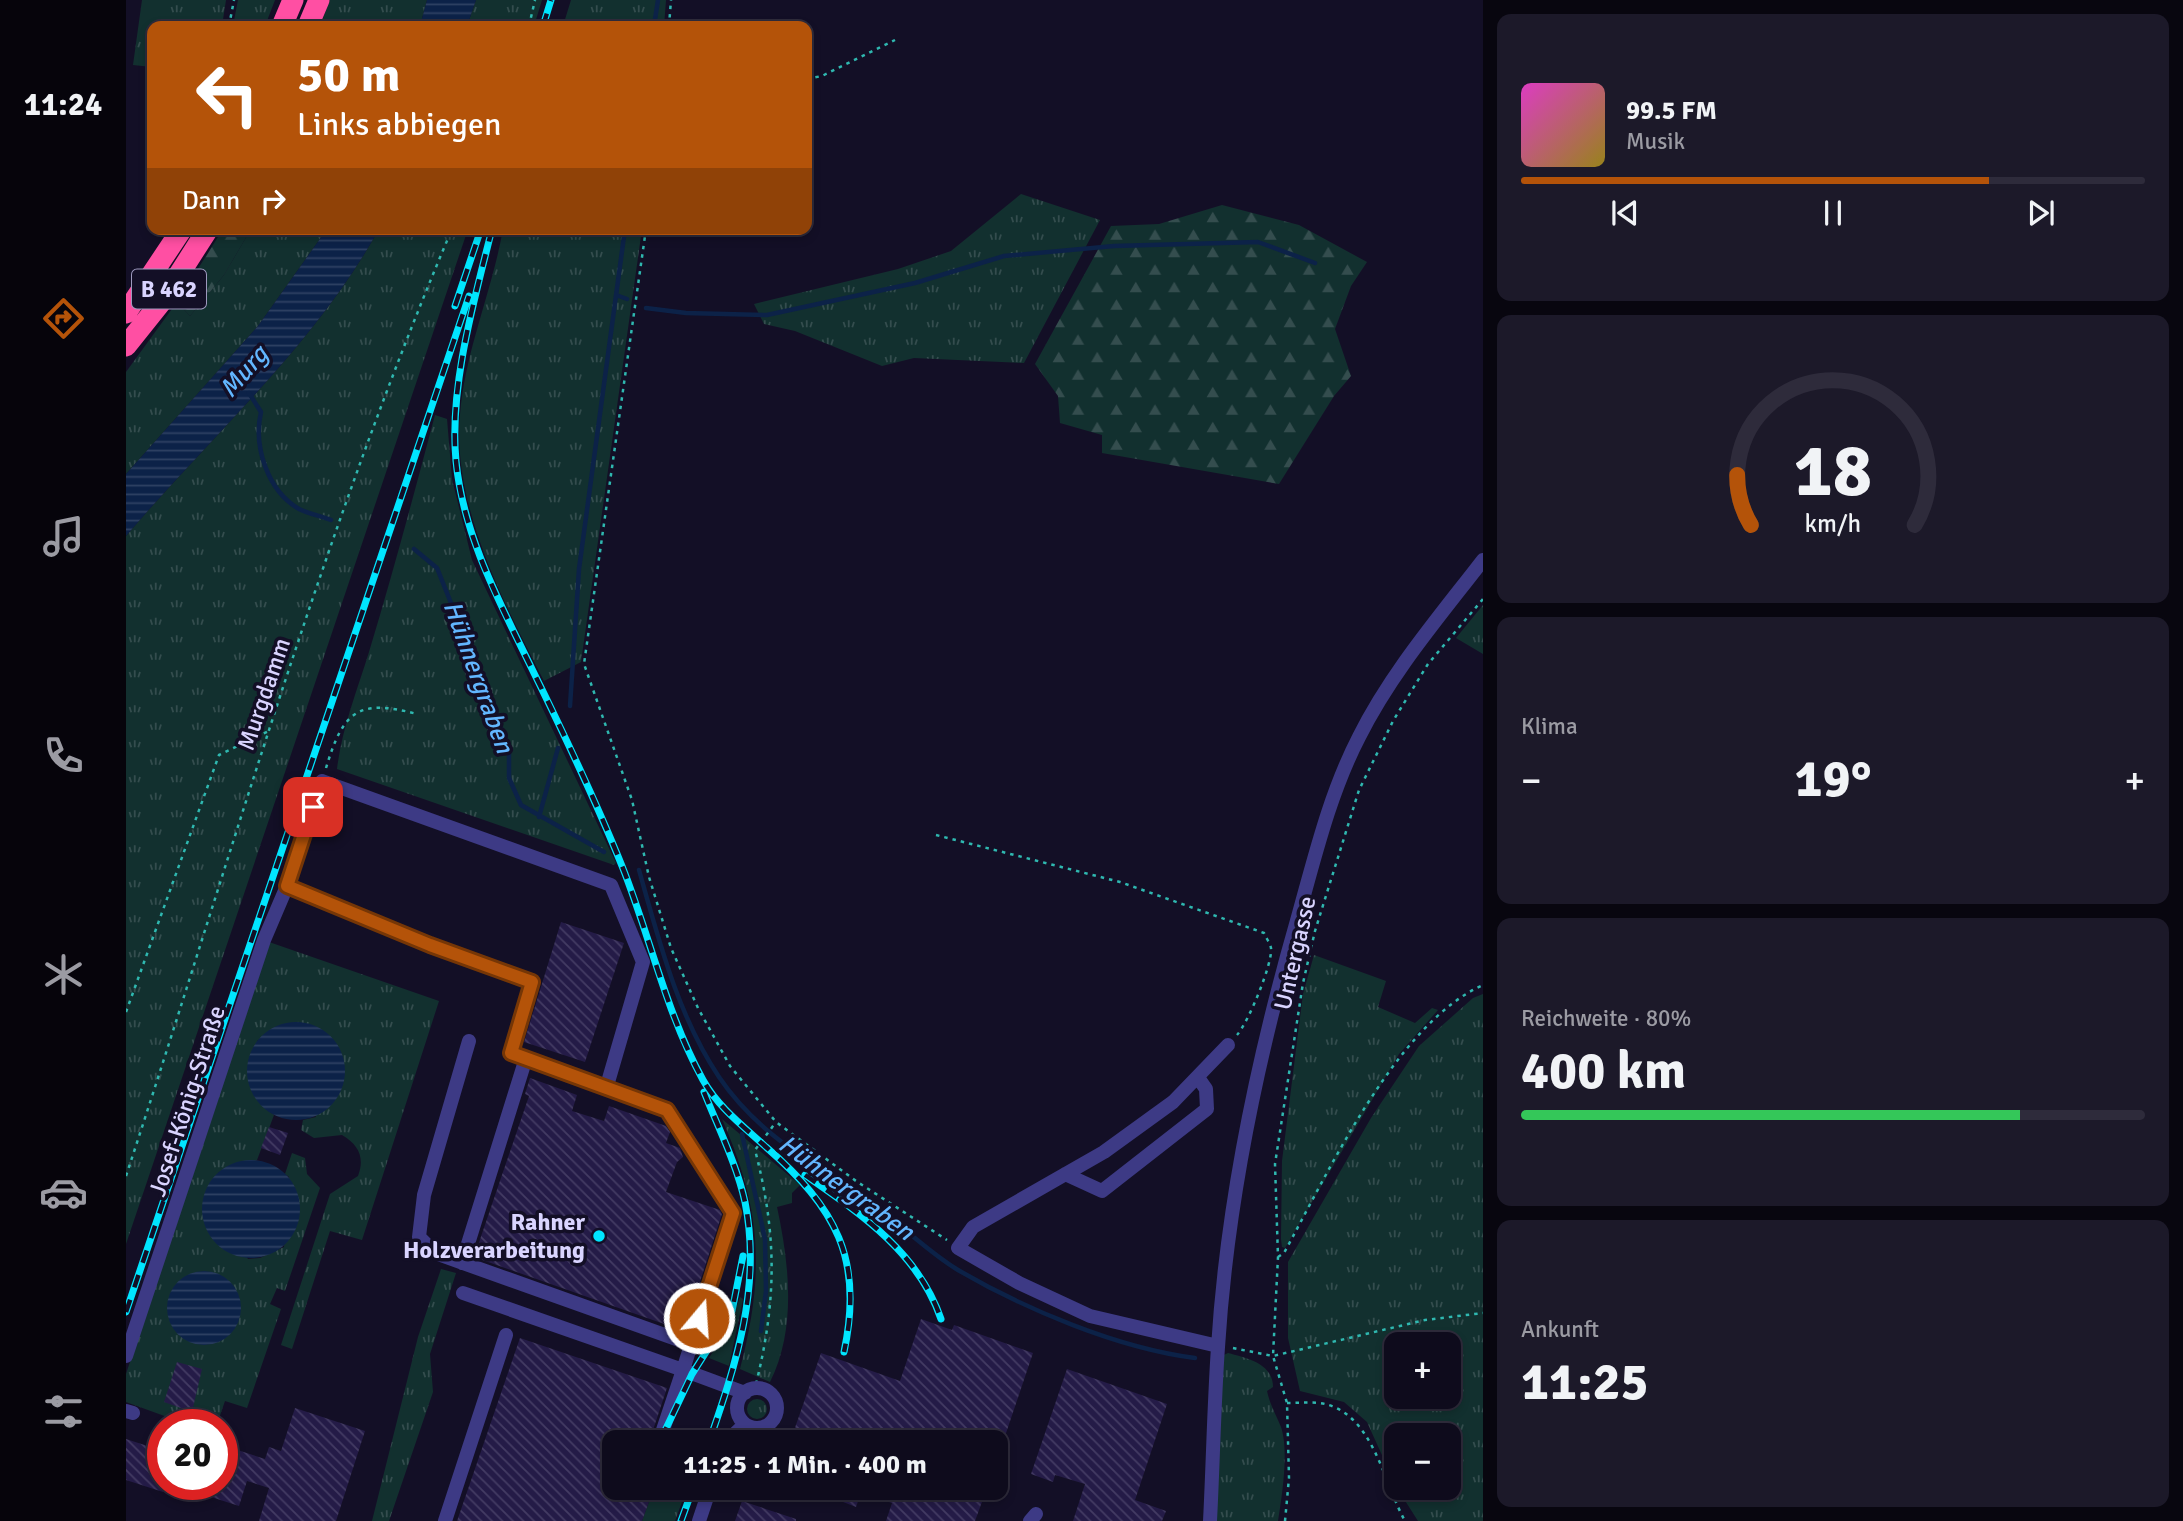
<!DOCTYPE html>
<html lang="de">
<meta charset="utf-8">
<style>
body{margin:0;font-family:Signika,sans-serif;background:#1c1929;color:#f1f3f6;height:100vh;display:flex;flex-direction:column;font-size:26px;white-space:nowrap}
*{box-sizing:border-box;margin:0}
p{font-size:23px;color:#9b9ba3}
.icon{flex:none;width:38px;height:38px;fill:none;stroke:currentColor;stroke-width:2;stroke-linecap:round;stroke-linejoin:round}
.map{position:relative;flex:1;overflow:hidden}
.sheet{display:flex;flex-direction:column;gap:14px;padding:14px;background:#08060f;width:700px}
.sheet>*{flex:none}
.top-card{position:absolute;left:21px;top:21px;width:665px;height:214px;border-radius:14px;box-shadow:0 4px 10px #0003,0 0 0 2px #2e2b3b;background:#b45309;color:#fff;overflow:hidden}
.buttons{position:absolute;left:1258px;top:1332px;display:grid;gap:14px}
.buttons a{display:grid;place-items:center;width:77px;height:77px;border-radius:14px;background:#0e0b1c;box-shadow:0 4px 10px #0003,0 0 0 2px #2e2b3b;font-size:35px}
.speed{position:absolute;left:21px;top:1409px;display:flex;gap:14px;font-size:35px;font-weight:700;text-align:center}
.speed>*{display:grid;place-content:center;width:91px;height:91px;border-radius:50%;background:#0e0b1c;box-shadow:0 4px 10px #0003,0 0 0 2px #2e2b3b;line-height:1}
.speed .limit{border:10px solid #d22;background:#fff;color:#111}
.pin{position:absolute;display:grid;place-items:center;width:60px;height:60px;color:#fff;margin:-30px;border-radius:14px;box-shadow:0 4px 10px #0006}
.me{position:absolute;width:77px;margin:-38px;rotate:18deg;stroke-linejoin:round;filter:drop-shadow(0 0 5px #0008)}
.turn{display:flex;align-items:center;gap:24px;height:147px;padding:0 35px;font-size:32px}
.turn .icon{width:91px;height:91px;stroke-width:2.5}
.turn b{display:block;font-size:49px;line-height:60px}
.then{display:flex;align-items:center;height:66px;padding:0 35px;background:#0003;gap:14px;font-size:26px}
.big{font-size:52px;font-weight:700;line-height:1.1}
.sheet .widget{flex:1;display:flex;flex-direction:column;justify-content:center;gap:10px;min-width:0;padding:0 24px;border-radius:14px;background:#1c1929}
.sheet .dial{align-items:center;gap:0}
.dial svg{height:182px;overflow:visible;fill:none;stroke:#2e2b3b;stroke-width:7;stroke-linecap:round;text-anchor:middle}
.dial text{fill:#f1f3f6;stroke:none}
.song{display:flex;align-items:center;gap:21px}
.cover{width:84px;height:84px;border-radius:10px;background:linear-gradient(135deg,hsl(310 70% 55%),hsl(50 70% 35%))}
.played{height:7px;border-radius:4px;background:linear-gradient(90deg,#b45309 75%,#2e2b3b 75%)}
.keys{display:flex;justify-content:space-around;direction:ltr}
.heat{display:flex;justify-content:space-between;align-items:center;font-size:38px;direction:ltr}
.charge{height:10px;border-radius:5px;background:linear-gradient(90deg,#34c759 80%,#2e2b3b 0)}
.trip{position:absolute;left:476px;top:1430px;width:406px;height:70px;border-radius:14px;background:#0e0b1c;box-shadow:0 4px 10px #0003,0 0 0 2px #2e2b3b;font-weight:700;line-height:70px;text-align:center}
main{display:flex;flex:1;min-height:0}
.dock{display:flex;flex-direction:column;width:126px;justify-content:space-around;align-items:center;background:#06040b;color:#9b9ba3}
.dock .icon{width:49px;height:49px}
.dock .selected{color:#b45309}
.dock b{font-size:32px;color:#f1f3f6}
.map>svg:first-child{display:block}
.grass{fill:url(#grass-tufts);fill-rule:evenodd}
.forest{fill:url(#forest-firs)}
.water{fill:url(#water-rules)}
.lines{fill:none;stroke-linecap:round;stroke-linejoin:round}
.stream{stroke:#0c2248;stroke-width:4.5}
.building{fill:url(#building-back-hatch)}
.path{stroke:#2fb8b0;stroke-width:2.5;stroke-dasharray:3.5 5;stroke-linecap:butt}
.minor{stroke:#3d3a85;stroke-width:14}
.highway{stroke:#ff4fa3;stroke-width:21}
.rail-casing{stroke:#00e5ff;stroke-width:7}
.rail{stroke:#130f26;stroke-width:4.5;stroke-dasharray:13;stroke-linecap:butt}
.route-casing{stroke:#753606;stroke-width:18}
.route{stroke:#b45309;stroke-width:12}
.poi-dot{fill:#00e5ff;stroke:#130f26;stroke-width:2.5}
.labels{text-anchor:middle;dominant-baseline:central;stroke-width:7;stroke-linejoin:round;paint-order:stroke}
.shield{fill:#130f26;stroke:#9e99be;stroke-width:2}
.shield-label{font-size:23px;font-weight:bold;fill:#d9d4ff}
.street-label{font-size:24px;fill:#d9d4ff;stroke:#130f26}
.poi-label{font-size:24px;font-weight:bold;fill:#d9d4ff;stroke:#130f26;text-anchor:end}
.water-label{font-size:26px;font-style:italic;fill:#62b6ff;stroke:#130f26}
</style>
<main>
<nav class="dock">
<b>11:24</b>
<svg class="icon selected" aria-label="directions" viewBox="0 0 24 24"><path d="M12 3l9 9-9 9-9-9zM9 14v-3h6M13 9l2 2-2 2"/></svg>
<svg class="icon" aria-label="music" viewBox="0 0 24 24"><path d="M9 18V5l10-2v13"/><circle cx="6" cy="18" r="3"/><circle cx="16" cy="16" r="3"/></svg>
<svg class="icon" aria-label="phone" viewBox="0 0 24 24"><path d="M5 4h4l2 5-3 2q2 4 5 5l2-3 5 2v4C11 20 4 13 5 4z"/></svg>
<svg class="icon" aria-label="climate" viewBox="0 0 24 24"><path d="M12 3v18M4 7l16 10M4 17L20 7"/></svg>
<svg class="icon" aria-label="car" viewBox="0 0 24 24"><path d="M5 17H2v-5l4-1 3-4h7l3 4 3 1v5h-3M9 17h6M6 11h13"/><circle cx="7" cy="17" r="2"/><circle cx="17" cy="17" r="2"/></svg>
<svg class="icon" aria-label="filters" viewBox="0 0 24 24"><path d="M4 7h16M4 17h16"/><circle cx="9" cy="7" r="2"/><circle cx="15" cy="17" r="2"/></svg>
</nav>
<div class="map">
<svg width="1357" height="1521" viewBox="0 0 1357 1521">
<defs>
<pattern id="grass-tufts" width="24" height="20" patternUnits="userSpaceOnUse" patternTransform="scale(1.75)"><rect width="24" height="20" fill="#12302f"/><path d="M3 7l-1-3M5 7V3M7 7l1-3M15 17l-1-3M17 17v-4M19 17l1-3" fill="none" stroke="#344d4e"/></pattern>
<pattern id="forest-firs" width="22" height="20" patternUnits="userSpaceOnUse" patternTransform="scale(1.75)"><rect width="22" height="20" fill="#12302f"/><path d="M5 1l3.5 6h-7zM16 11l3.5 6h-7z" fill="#344d4e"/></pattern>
<pattern id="water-rules" width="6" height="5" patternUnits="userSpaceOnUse" patternTransform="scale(1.75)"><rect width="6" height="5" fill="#0c2248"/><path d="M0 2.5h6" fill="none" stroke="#2f4163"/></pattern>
<pattern id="building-back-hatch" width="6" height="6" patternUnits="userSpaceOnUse" patternTransform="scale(1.75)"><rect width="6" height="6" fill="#241b47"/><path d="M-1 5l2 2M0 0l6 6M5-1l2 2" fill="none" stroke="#433b63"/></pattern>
</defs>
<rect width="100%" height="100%" fill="#130f26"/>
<!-- grass -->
<path class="grass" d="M 16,0 L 100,0 L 96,26 L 26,26 L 26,67 L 7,65 Z
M 112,0 L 149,0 L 139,26 L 107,26 Z
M 204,0 L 301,0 L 294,26 L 194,26 Z
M 350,0 L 416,0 L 408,26 L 341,26 Z
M 445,0 L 540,0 L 538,26 L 437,26 Z
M 895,194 L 974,220 L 898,363 L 788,358 L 756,366 L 669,331 L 638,324 L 628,304 L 772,269 L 825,251 Z
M 125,229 L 201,229 L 132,326 L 0,474 L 0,372 L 51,302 L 64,316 L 98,275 Z
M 253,229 L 342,229 L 0,1244 L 0,536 C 85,436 189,345 253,229 Z
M 377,229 L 516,229 L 455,662 L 418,681 C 378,603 326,506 334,415 C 339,351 366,292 377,229 Z
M 309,415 L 321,419 L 326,479 L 346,560 L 490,863 L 488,865 L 211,769 C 216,728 231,691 243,652 C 267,573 288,494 309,415 Z
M 1357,605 L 1357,654 L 1330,638 Z
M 143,942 L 313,1001 L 236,1240 L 204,1231 L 166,1349 L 155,1345 L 204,1194 L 232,1176 C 239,1158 233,1145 216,1135 L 188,1138 L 175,1130 L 177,1120 L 190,1117 L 151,1026 L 131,1041 L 141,1110 L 148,1115 L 131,1160 L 93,1172 L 79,1193 L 122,1259 L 134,1258 L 158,1247 L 163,1177 L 159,1174 L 166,1153 L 179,1158 L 181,1174 L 194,1188 L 159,1291 L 151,1288 L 144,1304 L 155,1309 L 121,1408 L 99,1401 L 91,1424 L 65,1418 L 66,1412 L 55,1408 L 44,1418 L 0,1402 L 0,1374 Z
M 1188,955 L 1260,981 L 1252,1007 L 1289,1023 L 1306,1008 L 1312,1010 L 1273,1054 L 1159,1248 L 1156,1247 L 1155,1239 L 1156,1161 L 1177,994 Z
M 1357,994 L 1357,1521 L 1292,1521 L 1271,1488 L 1323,1488 L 1323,1435 L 1270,1435 L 1270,1486 L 1241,1422 L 1218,1402 L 1174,1391 L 1162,1338 L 1162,1262 L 1245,1118 L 1293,1046 L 1347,998 ZM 1270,1344 L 1323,1344 L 1323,1396 L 1270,1396 Z
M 596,1119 L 674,1185 L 666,1193 L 666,1203 L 651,1207 C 663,1263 671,1328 644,1382 L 614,1369 C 639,1273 636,1210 596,1119 Z
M 315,1269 L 330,1273 L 304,1354 L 307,1392 L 263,1521 L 246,1521 L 292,1337 Z
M 614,1297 L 617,1299 L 603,1366 L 583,1358 L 605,1323 Z
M 1102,1353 C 1120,1358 1147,1363 1147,1387 L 1141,1391 C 1144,1405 1150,1415 1155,1427 C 1163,1451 1156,1496 1152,1521 L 1087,1521 L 1096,1356 Z
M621 1409a10 10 0 1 1 20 0a10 10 0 1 1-20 0Z
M 528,1488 L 561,1488 L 549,1521 L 516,1521 Z"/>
<!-- forest -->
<path class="forest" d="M 1096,205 L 1173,225 L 1241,262 L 1225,286 L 1209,329 L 1225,376 L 1208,396 L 1153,484 L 976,453 L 976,435 L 934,423 L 932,396 L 909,364 L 985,226 L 1033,224 Z
M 97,229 L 125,229 L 98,275 L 64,316 L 51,302 Z"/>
<!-- water -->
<path class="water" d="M 301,0 L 350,0 L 341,26 L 294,26 Z
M 201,229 L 253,229 C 189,345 85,436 0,536 L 0,474 L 132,326 Z
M121 1071a49 49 0 1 1 98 0a49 49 0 1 1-98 0Z
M76 1209a49 49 0 1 1 98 0a49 49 0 1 1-98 0Z
M41 1308a37 37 0 1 1 74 0a37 37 0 1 1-74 0Z"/>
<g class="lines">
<!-- stream -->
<path class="stream" d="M 528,26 L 532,0
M 490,295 L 501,299
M 520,308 L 560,313 L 641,315 L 789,283 L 878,256 L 988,246 L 1132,242 L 1189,263
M 123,393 L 135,412 C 127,447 142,491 173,509 C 183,514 195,516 205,520
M 288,549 L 311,568 L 383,748 L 383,778 L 395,805 L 478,852
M 444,706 L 453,569 L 499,229
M 413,817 L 432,748
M 513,870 C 533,941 552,1016 593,1077 C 632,1135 692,1167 747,1205 C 776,1225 802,1252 832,1270 C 899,1309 991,1348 1069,1358
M 616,1134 L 639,1239 L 640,1291 L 635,1331"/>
</g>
<!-- building -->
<path class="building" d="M 435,922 L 498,943 L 459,1062 L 398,1042 Z
M 404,1078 L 451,1095 L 446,1111 L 478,1121 L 483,1106 L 540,1126 L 544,1132 L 540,1143 L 554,1148 L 557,1157 L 551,1162 L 540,1192 L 594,1210 L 596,1214 L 558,1331 L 348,1257 L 403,1096 L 399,1094 Z
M 143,1127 L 162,1133 L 154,1155 L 135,1148 Z
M 795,1319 L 826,1330 L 828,1325 L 907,1353 L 877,1442 L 664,1442 L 695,1353 L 774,1381 Z
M 394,1338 L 541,1388 L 527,1430 L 527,1442 L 488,1442 L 488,1488 L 528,1488 L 516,1521 L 331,1521 Z
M 51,1362 L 76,1369 L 66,1412 L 38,1402 Z
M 941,1369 L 1041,1404 L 1009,1500 L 1040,1511 L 1036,1521 L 947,1521 L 959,1484 L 929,1475 L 927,1482 L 905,1474 Z
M 169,1408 L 239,1431 L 210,1521 L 133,1521 L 143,1488 L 121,1481 L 113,1506 L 51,1486 L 96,1484 L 96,1445 L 139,1459 L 143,1447 L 155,1451 Z
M 0,1439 L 37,1451 L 37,1492 L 0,1480 Z
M 681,1488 L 861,1488 L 849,1521 L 760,1521 L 766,1503 L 735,1493 L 730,1507 Z
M 616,1501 L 670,1519 L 670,1521 L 609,1521 Z"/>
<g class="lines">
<!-- path -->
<path class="path" d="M 103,26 L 108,0
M 403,26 L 409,0
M 543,26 L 545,0
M 681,79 L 696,76 L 769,40
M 520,229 L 458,664 L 506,800 L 523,877 L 545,948 L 572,1008 L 604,1066 L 650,1122 L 730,1181 L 821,1240
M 200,768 C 217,712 231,698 291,714
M 810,835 L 994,882 L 1138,933 C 1140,938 1144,943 1145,948 C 1147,963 1122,1023 1111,1035
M 0,1012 L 93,755 L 143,731
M 0,1176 C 104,861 196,534 326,229
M 1152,1257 L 1158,1253 C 1203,1171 1271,1023 1357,985
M 1107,1348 L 1147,1356 L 1299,1320 L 1357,1313
M 630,1384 C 651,1299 651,1234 629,1150 L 650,1122
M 1161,1403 C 1172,1403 1183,1402 1194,1403 C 1247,1411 1257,1482 1279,1521
M 1159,1521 L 1163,1478 L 1161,1403 L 1147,1356 L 1152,1257 L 1149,1164 L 1177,983 L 1189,931 L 1233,790 L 1267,721 L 1302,664 L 1357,599"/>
<!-- minor -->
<path class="minor" d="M 161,886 L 304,945 L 406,982 L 385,1053 L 541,1110 L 607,1213 L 557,1370 L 619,1393
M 343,1041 L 298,1195 L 293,1237 L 309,1253 L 564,1344
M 939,1174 L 976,1191 L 1081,1109 L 1080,1089 L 1073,1079
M 336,1263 L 400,1058
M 337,1293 L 557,1370 L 536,1433
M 1092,1346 L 964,1316 L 893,1283 L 832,1248 L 847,1227 L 978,1152 L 1047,1102 L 1102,1045
M 0,1356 L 138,940 L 161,886 L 196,781 L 485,885 L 517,962 L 480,1089
M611 1408a20 20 0 1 1 40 0a20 20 0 1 1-40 0Z
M 0,1411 L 7,1413
M 600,1442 L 619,1424
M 319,1521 L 380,1335
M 573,1521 L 584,1488
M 904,1521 L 910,1514
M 1084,1521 C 1087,1463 1088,1405 1092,1347 C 1101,1202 1132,1056 1172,917 C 1189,856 1204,793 1233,737 C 1265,673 1313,617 1357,560"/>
<!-- highway -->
<path class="highway" d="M 156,26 L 167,0
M 182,26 L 193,0
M 0,313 L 56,229
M 0,346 L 36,301 L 82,229"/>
<defs>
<path id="rail" d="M 417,26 L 425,0
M 366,229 C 348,301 323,387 330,461 C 337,535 374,603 406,669 C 438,734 469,799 496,866 C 524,936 540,1013 577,1080 C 592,1107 617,1126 640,1147 C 710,1208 738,1259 718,1352
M 329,306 L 355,229
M 578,1092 C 592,1127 611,1165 619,1202 C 636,1286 610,1364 583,1442
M 679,1175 C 735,1214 792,1252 815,1319
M 0,1312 L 343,296
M 535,1439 L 566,1374 L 606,1311 L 617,1256
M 555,1521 L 567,1488"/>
</defs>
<!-- rail casing -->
<use href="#rail" class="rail-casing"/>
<!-- rail -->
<use href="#rail" class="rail"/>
</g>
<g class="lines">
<defs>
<path id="route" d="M 187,807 L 161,886 L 304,945 L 406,982 L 385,1053 L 541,1110 L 607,1213 L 573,1318"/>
</defs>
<!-- route casing -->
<use href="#route" class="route-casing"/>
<!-- route -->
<use href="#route" class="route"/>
</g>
<!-- markers -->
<circle class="poi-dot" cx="473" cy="1236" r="7"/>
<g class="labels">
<!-- shield labels -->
<rect class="shield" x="6" y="269.5" width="74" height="39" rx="5"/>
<g class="shield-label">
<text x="43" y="289">B 462</text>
</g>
<!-- street labels -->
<g class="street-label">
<text transform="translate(138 694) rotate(-71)">Murgdamm</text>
<text transform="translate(1169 953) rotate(-77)">Untergasse</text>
<text transform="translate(61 1101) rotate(-72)">Josef-König-Straße</text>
</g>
<!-- poi labels -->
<g class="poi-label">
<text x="459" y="1222">Rahner<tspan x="459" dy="28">Holzverarbeitung</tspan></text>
</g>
<!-- water labels -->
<g class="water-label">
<text transform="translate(118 372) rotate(-49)">Murg</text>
<text transform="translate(352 677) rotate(70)">Hühnergraben</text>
<text transform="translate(720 1188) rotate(36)">Hühnergraben</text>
</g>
</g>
</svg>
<div class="buttons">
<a>+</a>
<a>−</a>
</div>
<div class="speed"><div class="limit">20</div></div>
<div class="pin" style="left:187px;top:807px;background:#d93025"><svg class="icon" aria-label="arrive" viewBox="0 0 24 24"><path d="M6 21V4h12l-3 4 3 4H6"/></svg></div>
<svg class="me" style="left:573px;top:1318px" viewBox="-20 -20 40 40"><circle r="17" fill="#b45309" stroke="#fff" stroke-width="3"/><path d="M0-11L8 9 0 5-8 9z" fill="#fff"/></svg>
<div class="trip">11:25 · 1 Min. · 400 m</div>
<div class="top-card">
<div class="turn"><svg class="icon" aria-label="left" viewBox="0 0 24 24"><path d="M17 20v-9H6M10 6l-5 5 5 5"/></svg><div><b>50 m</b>Links abbiegen</div></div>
<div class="then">Dann<svg class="icon" aria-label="right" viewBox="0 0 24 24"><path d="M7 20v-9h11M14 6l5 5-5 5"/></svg></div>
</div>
</div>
<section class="sheet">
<div class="widget">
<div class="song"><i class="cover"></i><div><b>99.5 FM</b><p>Musik</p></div></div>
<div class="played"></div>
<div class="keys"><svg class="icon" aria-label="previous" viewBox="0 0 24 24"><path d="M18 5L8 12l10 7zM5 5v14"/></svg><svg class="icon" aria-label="pause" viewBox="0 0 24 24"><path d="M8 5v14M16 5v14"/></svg><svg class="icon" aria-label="next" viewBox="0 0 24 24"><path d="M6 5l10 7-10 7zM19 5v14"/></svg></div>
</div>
<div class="widget dial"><svg viewBox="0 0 100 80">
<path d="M14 69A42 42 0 1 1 86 69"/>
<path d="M14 69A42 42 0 0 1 8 47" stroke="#b45309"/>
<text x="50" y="56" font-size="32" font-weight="700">18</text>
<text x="50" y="72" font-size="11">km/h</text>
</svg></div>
<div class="widget"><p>Klima</p>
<div class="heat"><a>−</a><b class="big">19°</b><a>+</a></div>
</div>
<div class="widget"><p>Reichweite · 80%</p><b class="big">400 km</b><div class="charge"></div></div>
<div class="widget"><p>Ankunft</p><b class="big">11:25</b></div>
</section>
</main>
